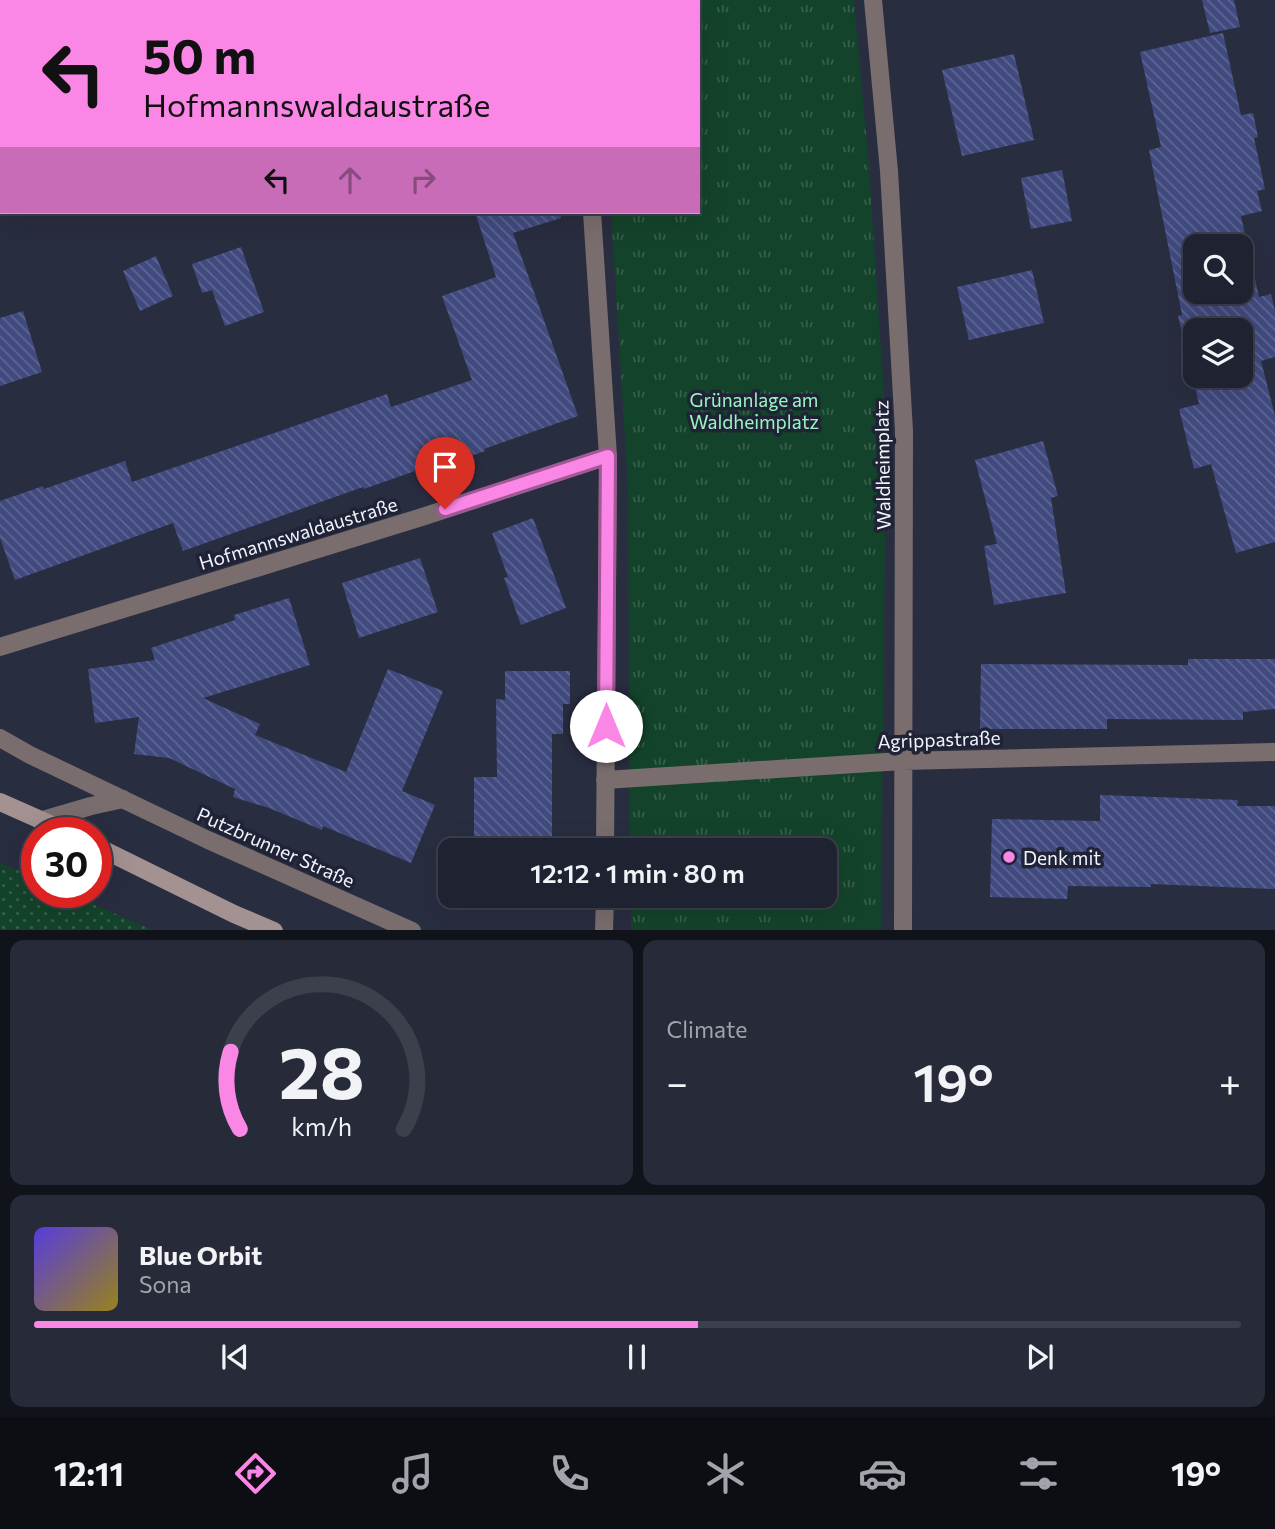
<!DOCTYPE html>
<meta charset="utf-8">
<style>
body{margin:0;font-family:Commissioner,sans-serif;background:#272a38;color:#f1f3f6;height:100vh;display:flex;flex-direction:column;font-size:26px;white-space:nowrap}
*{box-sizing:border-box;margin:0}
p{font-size:23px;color:#a1a4ab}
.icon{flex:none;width:38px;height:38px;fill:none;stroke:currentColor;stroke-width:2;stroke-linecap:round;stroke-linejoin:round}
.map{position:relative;height:930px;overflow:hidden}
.panel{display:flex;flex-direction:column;gap:10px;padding:10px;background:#11131a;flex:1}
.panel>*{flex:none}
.banner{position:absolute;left:0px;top:0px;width:700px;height:214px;box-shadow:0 7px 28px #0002,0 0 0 2px #3c3f4c;background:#fa87e6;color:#111;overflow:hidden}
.fabs{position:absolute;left:1183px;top:234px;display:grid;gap:14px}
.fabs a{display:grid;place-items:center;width:70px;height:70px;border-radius:14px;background:#1f2230;box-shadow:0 7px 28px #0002,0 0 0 2px #3c3f4c;font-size:35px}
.speed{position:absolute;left:21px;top:817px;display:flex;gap:14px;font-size:35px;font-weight:700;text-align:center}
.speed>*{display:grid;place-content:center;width:91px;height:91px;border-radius:50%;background:#1f2230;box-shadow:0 7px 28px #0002,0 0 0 2px #3c3f4c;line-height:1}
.speed .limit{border:10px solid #d22;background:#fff;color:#111}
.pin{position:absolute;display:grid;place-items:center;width:60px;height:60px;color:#fff;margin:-72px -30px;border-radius:50% 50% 50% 0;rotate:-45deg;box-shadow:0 0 7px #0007}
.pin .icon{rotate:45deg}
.me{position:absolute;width:77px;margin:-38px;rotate:0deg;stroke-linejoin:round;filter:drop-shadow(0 0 5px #0008)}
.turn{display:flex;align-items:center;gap:24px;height:147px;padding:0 28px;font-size:32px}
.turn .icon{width:91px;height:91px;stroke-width:2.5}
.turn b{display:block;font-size:49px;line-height:60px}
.lanes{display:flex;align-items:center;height:66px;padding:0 28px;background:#0003;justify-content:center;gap:35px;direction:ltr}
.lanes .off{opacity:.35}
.big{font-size:52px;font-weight:600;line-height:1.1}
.panel .tile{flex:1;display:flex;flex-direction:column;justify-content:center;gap:10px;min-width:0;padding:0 24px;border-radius:14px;background:#272a38}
.panel .dial{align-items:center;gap:0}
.dial svg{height:182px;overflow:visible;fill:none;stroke:#3c3f4c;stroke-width:7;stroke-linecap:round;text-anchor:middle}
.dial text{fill:#f1f3f6;stroke:none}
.song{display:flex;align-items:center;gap:21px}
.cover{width:84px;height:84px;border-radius:10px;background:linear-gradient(135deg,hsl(250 70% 55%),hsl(50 70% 35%))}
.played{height:7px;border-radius:4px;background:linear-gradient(90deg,#fa87e6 55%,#3c3f4c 55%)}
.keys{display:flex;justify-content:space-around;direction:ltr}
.heat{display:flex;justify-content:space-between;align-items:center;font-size:38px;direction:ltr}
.panel .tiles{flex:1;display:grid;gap:10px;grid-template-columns:1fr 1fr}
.tile:last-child{grid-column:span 2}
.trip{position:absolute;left:438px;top:838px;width:399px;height:70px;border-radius:14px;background:#1f2230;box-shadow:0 7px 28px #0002,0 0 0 2px #3c3f4c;font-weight:600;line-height:70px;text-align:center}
.tabs{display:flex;height:112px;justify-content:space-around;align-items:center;background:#0c0e13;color:#a1a4ab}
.tabs .icon{width:49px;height:49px}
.tabs .current{color:#fa87e6}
.tabs b{font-size:32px;color:#f1f3f6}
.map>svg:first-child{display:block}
.grass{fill:url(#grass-dots)}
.park{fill:url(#park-tufts)}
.building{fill:url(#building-back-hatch);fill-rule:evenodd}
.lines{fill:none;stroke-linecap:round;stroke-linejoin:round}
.minor{stroke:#7a6d6e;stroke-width:18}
.secondary{stroke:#a49192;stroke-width:18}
.route-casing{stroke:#a25896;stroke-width:18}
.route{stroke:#fa87e6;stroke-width:12}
.poi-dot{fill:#fa87e6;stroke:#202335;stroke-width:2.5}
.labels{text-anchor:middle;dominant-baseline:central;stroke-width:7;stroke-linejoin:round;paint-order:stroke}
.park-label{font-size:19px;fill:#98f7c1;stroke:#202335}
.street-label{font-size:19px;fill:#f1f4fe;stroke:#202335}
.poi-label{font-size:19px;fill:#f1f4fe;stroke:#202335;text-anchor:start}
</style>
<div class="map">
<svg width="1275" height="931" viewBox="0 0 1275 931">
<defs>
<pattern id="grass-dots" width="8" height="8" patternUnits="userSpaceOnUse" patternTransform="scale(1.75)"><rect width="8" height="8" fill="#14432b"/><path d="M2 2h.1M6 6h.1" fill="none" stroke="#375f4b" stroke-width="1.8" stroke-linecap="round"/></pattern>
<pattern id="park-tufts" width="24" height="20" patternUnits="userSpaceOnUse" patternTransform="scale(1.75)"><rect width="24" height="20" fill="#14432b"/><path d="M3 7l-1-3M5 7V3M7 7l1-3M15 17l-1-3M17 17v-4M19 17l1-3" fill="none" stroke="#375f4b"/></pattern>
<pattern id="building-back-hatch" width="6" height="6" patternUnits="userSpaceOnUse" patternTransform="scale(1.75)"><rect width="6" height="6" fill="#414a7f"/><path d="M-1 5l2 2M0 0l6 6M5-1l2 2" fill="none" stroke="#5d6592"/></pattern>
</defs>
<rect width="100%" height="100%" fill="#292d40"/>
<!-- grass -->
<path class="grass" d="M 0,863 L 37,878 L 37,892 L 69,893 L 152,930 L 0,930 Z"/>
<!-- park -->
<path class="park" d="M 595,0 L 854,0 L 869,167 L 886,428 L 881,930 L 631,930 L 631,896 L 824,896 L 824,850 L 630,850 L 628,488 L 611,212 L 698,212 L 698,2 Z"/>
<!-- building -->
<path class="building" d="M 1202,0 L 1234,0 L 1240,27 L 1210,33 Z
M 1223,33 L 1241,115 L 1253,113 L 1258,137 L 1254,138 L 1265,189 L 1257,191 L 1262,211 L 1241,216 L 1259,297 L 1271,294 L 1275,311 L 1275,357 L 1261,361 L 1275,416 L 1275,542 L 1236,553 L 1211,464 L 1194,469 L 1179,409 L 1199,404 L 1178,316 L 1182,315 L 1149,150 L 1161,147 L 1140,52 ZM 1195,247 L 1241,247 L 1241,292 L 1195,292 ZM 1195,331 L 1241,331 L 1241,376 L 1195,376 Z
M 1014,54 L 1034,140 L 962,156 L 942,70 Z
M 1062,170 L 1072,221 L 1031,229 L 1021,178 Z
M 475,212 L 560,212 L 561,218 L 513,233 L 578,416 L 484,449 L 485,451 L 448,464 L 446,460 L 364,489 L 363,487 L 183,551 L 173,523 L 15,580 L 0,538 L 0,501 L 43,486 L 44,489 L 125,461 L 132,482 L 387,394 L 391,407 L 472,380 L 442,296 L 496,277 Z
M 241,247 L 264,312 L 225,326 L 212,290 L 202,293 L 192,264 Z
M 156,256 L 173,296 L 140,311 L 123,271 Z
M 1032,270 L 1044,323 L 969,340 L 957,287 Z
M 23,311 L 42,372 L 0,386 L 0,318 Z
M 1043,441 L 1058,496 L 1051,498 L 1066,593 L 994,605 L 984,546 L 997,544 L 975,460 Z
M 533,518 L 566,608 L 521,625 L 504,578 L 508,577 L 492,533 Z
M 420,558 L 438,612 L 359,638 L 342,583 Z
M 289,598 L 310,665 L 203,698 L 260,724 L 255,735 L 346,772 L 388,669 L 443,691 L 402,791 L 435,805 L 411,863 L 323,826 L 322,830 L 269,808 L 233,797 L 235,789 L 169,758 L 134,754 L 139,717 L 95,723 L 88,669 L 155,660 L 151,648 L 235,620 L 234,615 Z
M 1188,659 L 1275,659 L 1275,709 L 1243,712 L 1243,720 L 1107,719 L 1107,729 L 980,729 L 981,664 L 1188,665 Z
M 505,671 L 570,671 L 570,704 L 563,704 L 563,734 L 552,734 L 552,847 L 474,848 L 474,777 L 497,777 L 496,699 L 505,700 Z
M 1100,795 L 1238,800 L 1237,806 L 1275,806 L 1275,889 L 1151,884 L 1151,887 L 1068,886 L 1067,899 L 990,897 L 992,819 L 1100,821 Z"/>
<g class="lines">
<!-- minor -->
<path class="minor" d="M 194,0 L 195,2
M 873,0 L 889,171 L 904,431 L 903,931
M 588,2 L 594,0
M 0,176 L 2,176
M 592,212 L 608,456 L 605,850
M 0,647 L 422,517 L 608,456
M 0,738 L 30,755 L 208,840 L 412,931
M 605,780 L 902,761 L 1275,752
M 43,820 L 91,806 L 123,799
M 604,931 L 605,896"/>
<!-- secondary -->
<path class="secondary" d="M 0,802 L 70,833
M 96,846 L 234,914 L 274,931"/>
</g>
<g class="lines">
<defs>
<path id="route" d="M 445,509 L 608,456 L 606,726"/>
</defs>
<!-- route casing -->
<use href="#route" class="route-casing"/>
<!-- route -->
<use href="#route" class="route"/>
</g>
<!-- markers -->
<circle class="poi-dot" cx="1009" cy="857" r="7"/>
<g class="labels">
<!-- park labels -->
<g class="park-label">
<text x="754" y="399">Grünanlage am<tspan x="754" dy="22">Waldheimplatz</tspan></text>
</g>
<!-- street labels -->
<g class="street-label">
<text transform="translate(882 465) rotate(-91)">Waldheimplatz</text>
<text transform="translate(298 533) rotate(-17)">Hofmannswaldaustraße</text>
<text transform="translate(939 739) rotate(-2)">Agrippastraße</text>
<text transform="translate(276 847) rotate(24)">Putzbrunner Straße</text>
</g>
<!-- poi labels -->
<g class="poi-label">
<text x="1023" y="857">Denk mit</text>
</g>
</g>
</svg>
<div class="fabs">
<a><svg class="icon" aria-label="search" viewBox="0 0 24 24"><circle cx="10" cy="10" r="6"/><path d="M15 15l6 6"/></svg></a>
<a><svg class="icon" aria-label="layers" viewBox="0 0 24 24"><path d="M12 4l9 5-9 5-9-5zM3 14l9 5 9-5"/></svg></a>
</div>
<div class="speed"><div class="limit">30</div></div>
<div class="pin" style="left:445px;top:509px;background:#d93025"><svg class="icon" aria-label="arrive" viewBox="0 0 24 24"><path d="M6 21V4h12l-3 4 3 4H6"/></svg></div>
<svg class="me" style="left:606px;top:726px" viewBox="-20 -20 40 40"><circle r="19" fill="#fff"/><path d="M0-13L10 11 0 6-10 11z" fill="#fa87e6"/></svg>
<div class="trip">12:12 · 1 min · 80 m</div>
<div class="banner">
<div class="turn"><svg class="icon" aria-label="left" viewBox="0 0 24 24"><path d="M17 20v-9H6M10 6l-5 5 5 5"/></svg><div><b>50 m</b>Hofmannswaldaustraße</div></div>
<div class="lanes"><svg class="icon" aria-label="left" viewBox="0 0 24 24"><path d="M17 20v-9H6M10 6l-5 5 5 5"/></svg><svg class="icon off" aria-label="ahead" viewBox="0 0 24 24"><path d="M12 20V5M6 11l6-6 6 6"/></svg><svg class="icon off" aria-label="right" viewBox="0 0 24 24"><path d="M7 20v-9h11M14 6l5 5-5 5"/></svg></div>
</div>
</div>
<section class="panel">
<div class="tiles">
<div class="tile dial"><svg viewBox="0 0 100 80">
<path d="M14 69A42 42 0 1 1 86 69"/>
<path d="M14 69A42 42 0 0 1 10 35" stroke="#fa87e6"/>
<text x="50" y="56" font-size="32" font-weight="700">28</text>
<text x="50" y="72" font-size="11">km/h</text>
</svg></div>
<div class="tile"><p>Climate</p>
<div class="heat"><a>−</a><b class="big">19°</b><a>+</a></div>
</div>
<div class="tile">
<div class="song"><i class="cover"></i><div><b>Blue Orbit</b><p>Sona</p></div></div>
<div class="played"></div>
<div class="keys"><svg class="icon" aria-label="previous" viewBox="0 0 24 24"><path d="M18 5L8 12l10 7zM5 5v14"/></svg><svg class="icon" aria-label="pause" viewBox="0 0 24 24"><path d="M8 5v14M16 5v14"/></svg><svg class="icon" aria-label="next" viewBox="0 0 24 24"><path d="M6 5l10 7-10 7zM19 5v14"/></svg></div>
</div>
</div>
</section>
<nav class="tabs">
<b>12:11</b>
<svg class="icon current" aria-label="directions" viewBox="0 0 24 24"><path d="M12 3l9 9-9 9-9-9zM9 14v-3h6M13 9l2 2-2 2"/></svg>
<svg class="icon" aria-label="music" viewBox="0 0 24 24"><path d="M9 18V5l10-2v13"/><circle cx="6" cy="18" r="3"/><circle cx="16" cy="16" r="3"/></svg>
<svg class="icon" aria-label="phone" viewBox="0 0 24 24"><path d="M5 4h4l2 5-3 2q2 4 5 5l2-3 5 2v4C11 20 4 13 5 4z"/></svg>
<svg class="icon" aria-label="climate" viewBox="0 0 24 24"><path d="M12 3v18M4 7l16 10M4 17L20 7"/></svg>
<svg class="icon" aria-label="car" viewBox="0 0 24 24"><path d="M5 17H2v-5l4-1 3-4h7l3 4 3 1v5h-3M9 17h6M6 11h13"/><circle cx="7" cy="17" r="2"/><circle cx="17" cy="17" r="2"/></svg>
<svg class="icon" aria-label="filters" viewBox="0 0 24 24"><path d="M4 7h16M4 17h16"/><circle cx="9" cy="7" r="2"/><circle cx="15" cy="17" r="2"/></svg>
<b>19°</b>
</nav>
